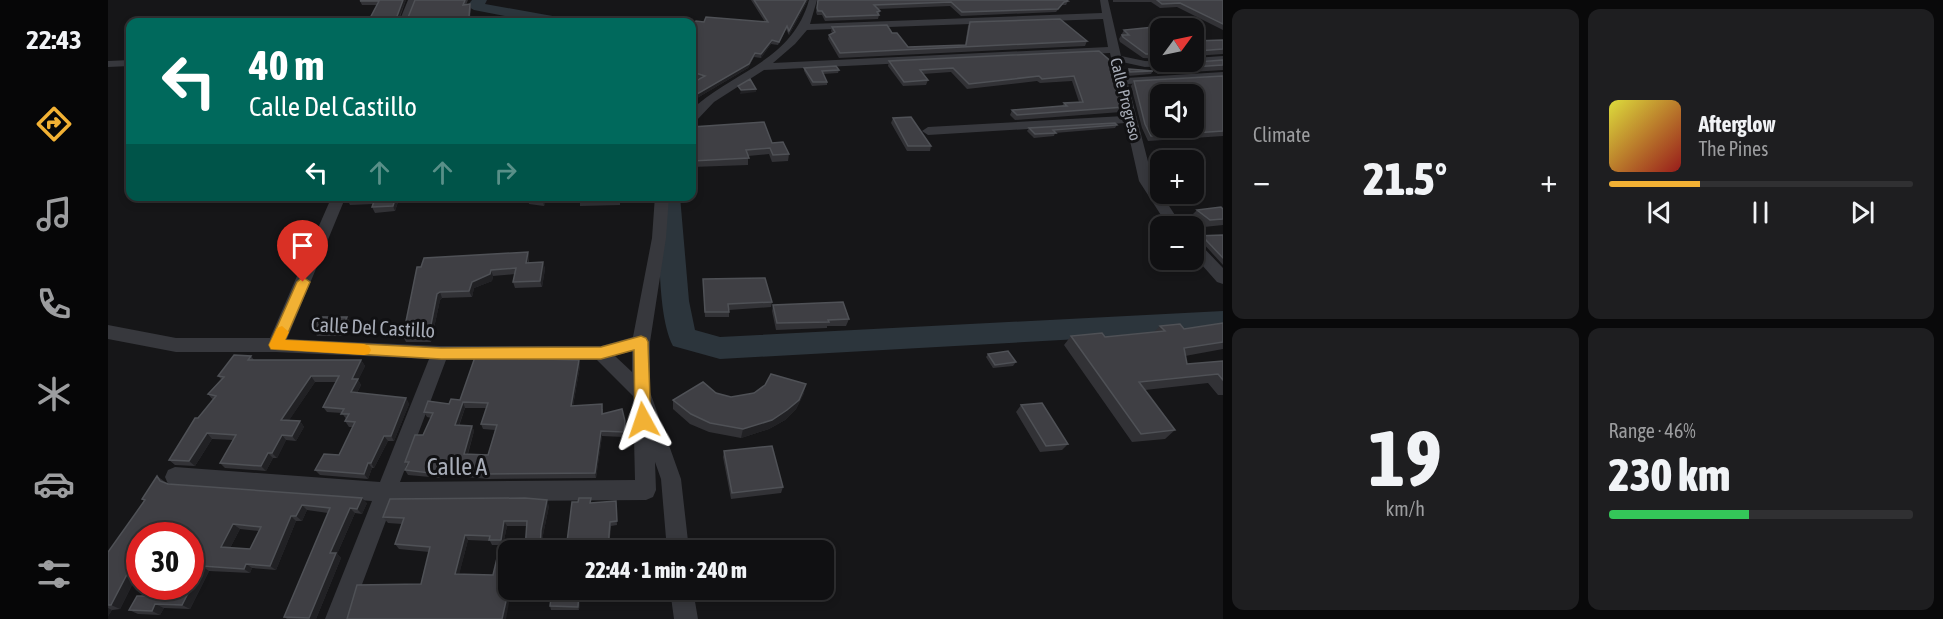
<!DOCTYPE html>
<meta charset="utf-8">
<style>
body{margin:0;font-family:"Asap Condensed",sans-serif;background:#1e1e20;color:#f1f3f6;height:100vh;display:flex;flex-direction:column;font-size:22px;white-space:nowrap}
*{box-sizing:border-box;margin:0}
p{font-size:20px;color:#9c9d9f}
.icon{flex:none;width:33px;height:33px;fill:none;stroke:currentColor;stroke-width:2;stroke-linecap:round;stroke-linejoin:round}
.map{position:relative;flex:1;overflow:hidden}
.details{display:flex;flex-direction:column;gap:9px;padding:9px;background:#09090a;width:720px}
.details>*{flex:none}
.guide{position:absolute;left:18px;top:18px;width:570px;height:183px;border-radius:12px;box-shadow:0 3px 9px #0003,0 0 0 2px #303032;background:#00695c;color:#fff;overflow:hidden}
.needle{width:39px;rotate:57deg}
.fabs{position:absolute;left:1042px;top:18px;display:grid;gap:12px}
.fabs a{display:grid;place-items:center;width:54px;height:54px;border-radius:12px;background:#101012;box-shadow:0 3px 9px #0003,0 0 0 2px #303032;font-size:30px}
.speed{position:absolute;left:18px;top:522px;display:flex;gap:12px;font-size:30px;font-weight:700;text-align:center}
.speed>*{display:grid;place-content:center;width:78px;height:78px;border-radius:50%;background:#101012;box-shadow:0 3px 9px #0003,0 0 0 2px #303032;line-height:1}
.speed .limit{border:9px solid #d22;background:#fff;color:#111}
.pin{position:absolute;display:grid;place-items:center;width:51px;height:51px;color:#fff;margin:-62px -26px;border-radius:50% 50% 50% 0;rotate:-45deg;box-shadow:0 0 6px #0007}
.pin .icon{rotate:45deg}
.me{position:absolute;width:66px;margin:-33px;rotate:355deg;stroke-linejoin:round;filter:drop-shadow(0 0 4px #0008)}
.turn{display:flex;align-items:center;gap:21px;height:126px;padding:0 24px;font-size:27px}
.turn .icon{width:78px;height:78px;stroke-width:2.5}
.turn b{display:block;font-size:42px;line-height:51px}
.lanes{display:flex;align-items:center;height:57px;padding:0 24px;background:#0003;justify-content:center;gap:30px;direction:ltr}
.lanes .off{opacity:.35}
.big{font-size:45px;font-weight:800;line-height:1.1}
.details .tile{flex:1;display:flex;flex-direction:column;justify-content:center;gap:9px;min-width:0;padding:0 21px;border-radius:12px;background:#1e1e20}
.details .dial{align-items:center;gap:0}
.dial b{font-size:78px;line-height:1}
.song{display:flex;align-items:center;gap:18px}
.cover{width:72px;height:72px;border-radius:9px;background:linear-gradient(135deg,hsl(60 70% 55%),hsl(0 70% 35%))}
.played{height:6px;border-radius:3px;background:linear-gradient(90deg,#f2b134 30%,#303032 30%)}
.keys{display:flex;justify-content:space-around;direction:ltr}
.heat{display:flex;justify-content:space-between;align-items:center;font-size:33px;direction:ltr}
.charge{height:9px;border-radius:4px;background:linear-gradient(90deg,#34c759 46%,#303032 0)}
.details .tiles{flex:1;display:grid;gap:9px;grid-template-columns:repeat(2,1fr)}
.trip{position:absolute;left:390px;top:540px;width:336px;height:60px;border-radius:12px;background:#101012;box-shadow:0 3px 9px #0003,0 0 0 2px #303032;font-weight:800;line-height:60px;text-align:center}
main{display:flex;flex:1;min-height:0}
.menu{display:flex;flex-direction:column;width:108px;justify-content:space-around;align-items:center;background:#060607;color:#9c9d9f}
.menu .icon{width:42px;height:42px}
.menu .selected{color:#f2b134}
.menu b{font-size:27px;color:#f1f3f6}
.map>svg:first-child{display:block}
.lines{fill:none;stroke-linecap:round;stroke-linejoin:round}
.river{fill:#2c353c;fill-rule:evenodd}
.minor{fill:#37383d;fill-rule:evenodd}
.wall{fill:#323236;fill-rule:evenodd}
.shaded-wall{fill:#212124}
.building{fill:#3f3f44;stroke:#4f5156;stroke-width:1.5;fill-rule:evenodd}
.route{fill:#f2b134;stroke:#9d7322;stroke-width:1.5}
.slow{fill:#f59e0b}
.labels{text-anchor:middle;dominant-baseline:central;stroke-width:6;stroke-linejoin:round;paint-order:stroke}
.far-street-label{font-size:16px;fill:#a8adb8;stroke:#111113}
.street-label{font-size:20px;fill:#a8adb8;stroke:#111113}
.near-street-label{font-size:24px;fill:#a8adb8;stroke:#111113}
</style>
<main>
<nav class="menu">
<b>22:43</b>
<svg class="icon selected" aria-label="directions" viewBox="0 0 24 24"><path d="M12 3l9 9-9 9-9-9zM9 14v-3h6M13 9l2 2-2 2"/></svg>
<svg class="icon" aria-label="music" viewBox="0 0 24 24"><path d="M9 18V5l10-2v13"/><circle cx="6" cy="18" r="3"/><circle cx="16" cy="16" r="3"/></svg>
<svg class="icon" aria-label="phone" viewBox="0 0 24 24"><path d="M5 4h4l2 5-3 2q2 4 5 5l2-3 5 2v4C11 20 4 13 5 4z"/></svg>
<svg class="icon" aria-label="climate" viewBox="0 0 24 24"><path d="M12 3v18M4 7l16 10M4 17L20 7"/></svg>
<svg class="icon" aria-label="car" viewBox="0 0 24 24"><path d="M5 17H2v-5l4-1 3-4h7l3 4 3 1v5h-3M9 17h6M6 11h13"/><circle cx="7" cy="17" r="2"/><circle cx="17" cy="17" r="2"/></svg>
<svg class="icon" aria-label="filters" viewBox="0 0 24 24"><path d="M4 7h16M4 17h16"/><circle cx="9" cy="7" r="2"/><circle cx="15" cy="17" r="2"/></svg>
</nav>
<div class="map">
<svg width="1115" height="619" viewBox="0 0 1115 619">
<rect width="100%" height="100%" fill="#161618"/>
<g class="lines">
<!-- river -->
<path class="river" d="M 364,0 L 379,0 L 377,4 L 450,17 L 458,22 L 428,22 L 366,10 L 359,6 Z
M 550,196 L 572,196 L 581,301 L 587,330 L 612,337 L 1115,311 L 1115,331 L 612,359 L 565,346 C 548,313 552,235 550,196 Z"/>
<!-- minor -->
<path class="minor" d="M 300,0 L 308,0 L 299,22 L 291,22 Z
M 701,0 L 709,0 L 702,24 L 994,13 L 992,0 L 1000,0 L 1013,56 L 1037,61 L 1079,62 L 1074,65 L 1037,67 L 1014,62 L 1018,78 L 1115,72 L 1115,78 L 1020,84 L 1045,181 L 1074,226 L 1060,226 L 1031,181 L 1018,123 L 820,135 L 814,131 L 820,127 L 1016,116 L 1002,53 L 656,70 L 606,102 L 588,121 L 584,121 L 584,110 L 590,104 C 631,70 685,58 701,0 ZM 995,19 L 1000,47 L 665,63 L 687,44 L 699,30 Z
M 1115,56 L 1115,62 L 1086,64 L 1081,62 L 1086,62 L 1086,58 Z
M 22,60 L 22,66 L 0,67 L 0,61 Z
M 224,196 L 238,196 L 179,339 L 332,346 L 493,346 L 525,337 L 544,238 L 547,196 L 561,196 L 558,238 L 542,342 L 542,392 L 573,479 L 581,550 L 559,550 L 553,479 L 547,462 L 548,490 L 545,497 L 538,500 L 285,502 L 241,619 L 217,619 L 264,501 L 67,487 L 60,484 L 57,477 L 60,470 L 67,467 L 272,482 L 321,359 L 168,352 L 68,352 L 0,339 L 0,325 L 68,338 L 162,338 ZM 524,351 L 524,372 L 507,356 ZM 338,360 L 489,360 L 525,396 L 527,480 L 292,482 Z
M 1086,242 L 1091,243 L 1115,268 L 1115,284 L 1109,282 L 1086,256 Z
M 562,590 L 585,590 L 590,619 L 566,619 Z"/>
</g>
<!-- wall -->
<path class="wall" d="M 298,0 L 291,20 L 299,20 L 307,0 L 360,0 L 358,5 L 362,4 L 363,8 L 362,17 L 372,17 L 372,21 L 260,22 L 269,5 L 254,5 L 252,1 Z
M 643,0 L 700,0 L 681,35 L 678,29 L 670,45 L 663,44 L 653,58 L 646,57 L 640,68 L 584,101 L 584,83 L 592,79 L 584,76 L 584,26 L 596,22 L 657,22 Z
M 710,0 L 960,1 L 958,5 L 954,5 L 948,12 L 853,16 L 842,6 L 770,9 L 772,11 L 770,19 L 717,21 L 714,15 L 709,15 L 708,12 Z
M 1005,0 L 1115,0 L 1115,30 L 1069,7 L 1052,8 L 1043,2 L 1005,2 Z
M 862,22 L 979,41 L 977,46 L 731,58 L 720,39 L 721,35 L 724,33 L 723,31 L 724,27 L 784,33 L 800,47 L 857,45 L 860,26 Z
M 1053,28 L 1053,59 L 1035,58 L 1012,42 L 1011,39 L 1016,30 Z
M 1115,40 L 1115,54 L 1086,56 L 1086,41 Z
M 991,51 L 1016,107 L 1013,112 L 907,120 L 902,115 L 904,110 L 954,106 L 956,103 L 971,102 L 964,81 L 932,83 L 929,81 L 859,89 L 843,72 L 815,74 L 820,80 L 818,85 L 795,86 L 780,66 L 781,61 Z
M 1115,60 L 1115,70 L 1050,74 L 1043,69 L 1046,64 Z
M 696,68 L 731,70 L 730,73 L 715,74 L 719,82 L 719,85 L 704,86 L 696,71 Z
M 1021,69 L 1045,71 L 1043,74 L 1020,76 L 1019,72 Z
M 1115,76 L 1115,136 L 1040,141 L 1034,128 L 1023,86 L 1026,81 Z
M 785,118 L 823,146 L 822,151 L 799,151 L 783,123 Z
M 1009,125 L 1007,128 L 947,133 L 946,136 L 926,138 L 919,131 L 921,128 Z
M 584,127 L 664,143 L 681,154 L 680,161 L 664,162 L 661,154 L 640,156 L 640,165 L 584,167 Z
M 292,196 L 287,211 L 267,213 L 264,207 L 265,204 L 242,205 L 239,199 Z
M 440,196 L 436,206 L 421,204 L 420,199 Z
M 472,196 L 521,196 L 512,197 L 512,205 L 472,206 Z
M 1115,209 L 1115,225 L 1096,227 L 1083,216 L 1089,210 Z
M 1115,235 L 1115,265 L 1093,241 L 1086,240 L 1086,236 Z
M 420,252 L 421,258 L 421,263 L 435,262 L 437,269 L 434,287 L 407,288 L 405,282 L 407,274 L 385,276 L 384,281 L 366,288 L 364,297 L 334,298 L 332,300 L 323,342 L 298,342 L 295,336 L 309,267 Z
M 595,279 L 664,302 L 663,307 L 621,310 L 621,317 L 597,317 Z
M 665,305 L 741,319 L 738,326 L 719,326 L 719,328 L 668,330 L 664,311 Z
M 239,317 L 243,324 L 237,336 L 209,336 L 205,329 Z
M 1115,323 L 1115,349 L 1077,356 L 1079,364 L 1115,361 L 1115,395 L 1110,395 L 1100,383 L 1037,390 L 1067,430 L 1057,439 L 1024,442 L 956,345 L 963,336 L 997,337 L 1046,332 L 1052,326 L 1076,329 Z
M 880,354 L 908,362 L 905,366 L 885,368 L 878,357 Z
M 143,356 L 146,360 L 253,360 L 257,366 L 250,380 L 253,385 L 249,393 L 298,398 L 301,404 L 286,441 L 280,441 L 266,468 L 264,468 L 260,479 L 212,475 L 207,470 L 231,455 L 245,427 L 241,427 L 237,421 L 238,419 L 234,413 L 219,412 L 215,407 L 228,382 L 207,382 L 181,420 L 192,421 L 196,427 L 188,441 L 178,440 L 169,458 L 165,458 L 158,471 L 117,468 L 112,463 L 126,440 L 104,439 L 87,466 L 67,465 L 61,460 L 105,400 L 100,394 L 113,379 L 110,376 Z
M 471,360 L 472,366 L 465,406 L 495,409 L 495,414 L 517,421 L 516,437 L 494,436 L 488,478 L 380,479 L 334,475 L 333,478 L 300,475 L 297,470 L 299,466 L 297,462 L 315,435 L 323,418 L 319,417 L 316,412 ZM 357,408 L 378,408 L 373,424 L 375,429 L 387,430 L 380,455 L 360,454 L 366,431 L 364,426 L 351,426 Z
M 608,393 L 623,397 L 696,393 L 688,409 L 677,420 L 661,429 L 633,438 L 601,432 L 582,424 L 565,409 L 565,400 Z
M 913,405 L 960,444 L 954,450 L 932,452 L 908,412 Z
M 616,451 L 675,487 L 673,493 L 623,499 L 615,457 Z
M 49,476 L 60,484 L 259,503 L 254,514 L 247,513 L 229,554 L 233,558 L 208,619 L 179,619 L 176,617 L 220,513 L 199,510 L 194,521 L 188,521 L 168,570 L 144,568 L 142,573 L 101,571 L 82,609 L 56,608 L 52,615 L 30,614 L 21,610 L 38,596 L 82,586 L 32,536 L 32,569 L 12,609 L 4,610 L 0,616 L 0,552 L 36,501 L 34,499 ZM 132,529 L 151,531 L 142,549 L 122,548 Z
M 508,501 L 509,525 L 503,526 L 501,548 L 458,550 L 484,503 Z
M 441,506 L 435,535 L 434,550 L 417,550 L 419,526 L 399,526 L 395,545 L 384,545 L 382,541 L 360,540 L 351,574 L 400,590 L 416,590 L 414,598 L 313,584 L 321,552 L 291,549 L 287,544 L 294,524 L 280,523 L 275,517 Z
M 473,590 L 471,610 L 443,610 L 442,606 Z"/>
<!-- shaded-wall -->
<path class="shaded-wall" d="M 295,0 L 298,0 L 289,22 L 288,19 Z
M 698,0 L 700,0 L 681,35 L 681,31 Z
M 664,40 L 663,44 L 653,58 L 653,54 Z
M 647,53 L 646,57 L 640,68 L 584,101 L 584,97 Z
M 648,89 L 648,92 L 632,94 L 633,90 Z
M 288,196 L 292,196 L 287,211 L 285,206 Z
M 437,196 L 440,196 L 436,206 L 435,201 Z
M 420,252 L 421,258 L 419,269 L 418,263 Z
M 435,262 L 437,269 L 434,287 L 432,281 Z
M 383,270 L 385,276 L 384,281 L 366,288 L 364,297 L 361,291 L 364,282 Z
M 332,292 L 334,298 L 332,300 L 323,342 L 321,335 L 329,294 Z
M 239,317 L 243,324 L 237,336 L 233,329 Z
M 253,360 L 257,366 L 250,380 L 253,385 L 246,398 L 243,392 L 244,379 Z
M 471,360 L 472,366 L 464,411 L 463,406 Z
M 203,376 L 207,382 L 178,425 L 173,420 Z
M 698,384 L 696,393 L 688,409 L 677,420 L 661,429 L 633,438 L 635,429 Z
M 298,398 L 301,404 L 286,441 L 283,436 Z
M 355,402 L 357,408 L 349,430 L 347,425 Z
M 192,421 L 196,427 L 188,441 L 184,436 Z
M 364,426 L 366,431 L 358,459 L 356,454 Z
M 493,431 L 494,436 L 488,478 L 487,473 Z
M 99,433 L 104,439 L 87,466 L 81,461 Z
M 174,435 L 178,440 L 169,458 L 164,453 Z
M 276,436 L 280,441 L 266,468 L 263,463 Z
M 160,453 L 165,458 L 158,471 L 153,466 Z
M 260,463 L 264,468 L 260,479 L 256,474 Z
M 331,470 L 334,475 L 333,478 L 330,474 Z
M 254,498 L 259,503 L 254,514 L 249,509 Z
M 439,500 L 441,506 L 435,535 L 434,550 L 432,550 L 433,530 Z
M 194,505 L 199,510 L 194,521 L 188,516 Z
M 242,508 L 247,513 L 229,554 L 233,558 L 208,619 L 202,619 L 201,618 L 222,553 Z
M 183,516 L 188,521 L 168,570 L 162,566 Z
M 396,521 L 399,526 L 395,545 L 393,540 Z
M 125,524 L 132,529 L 120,552 L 113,547 Z
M 357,535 L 360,540 L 350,579 L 347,574 Z
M 26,561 L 32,564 L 32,569 L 12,609 L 3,605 Z
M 138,564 L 144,568 L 142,573 L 136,569 Z
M 94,566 L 101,571 L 82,609 L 74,605 Z
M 413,590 L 416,590 L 414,598 L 412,593 Z
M 471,590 L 473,590 L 471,610 L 470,607 Z
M 400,592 L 402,597 L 398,619 L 394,619 Z
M 47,604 L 56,608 L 52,615 L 44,611 Z
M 0,608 L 4,610 L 0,616 Z"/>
<!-- building -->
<path class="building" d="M 254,0 L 295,0 L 288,19 L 299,20 L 307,0 L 357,0 L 355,5 L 362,4 L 361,17 L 372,17 L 370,22 L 260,22 L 271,1 L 252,1 Z
M 646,0 L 698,0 L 681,31 L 679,26 L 671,42 L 664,40 L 653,54 L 647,53 L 641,64 L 584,97 L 584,83 L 597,76 L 584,72 L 584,25 L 588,21 L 596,22 L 598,17 L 660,22 Z
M 710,0 L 958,0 L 960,1 L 956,2 L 950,9 L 854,12 L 843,2 L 766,5 L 772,11 L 769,12 L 771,15 L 718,17 L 714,11 L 710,11 L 709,8 Z
M 1049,0 L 1115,0 L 1115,24 L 1072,3 L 1054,4 Z
M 539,19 L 559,20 L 559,22 L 537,22 Z
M 952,19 L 979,41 L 732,53 L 721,35 L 727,32 L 724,27 L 779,25 L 784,33 L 789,33 L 800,47 L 858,45 L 862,22 Z
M 1056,26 L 1060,28 L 1053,28 L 1053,54 L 1038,54 L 1015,37 L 1014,35 L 1021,35 L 1016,30 Z
M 1115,40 L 1115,49 L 1089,51 L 1086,55 L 1086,41 Z
M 991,51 L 1006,64 L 1016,107 L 909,115 L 904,110 L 954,106 L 959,106 L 956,103 L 975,102 L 966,76 L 934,79 L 931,76 L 861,84 L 845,68 L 812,70 L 820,80 L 796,82 L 781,61 Z
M 1086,60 L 1089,62 L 1115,60 L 1115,65 L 1053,69 L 1046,64 L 1077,63 L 1079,62 L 1086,62 Z
M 728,66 L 731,70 L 714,71 L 719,82 L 705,82 L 696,68 Z
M 1021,69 L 1045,71 L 1022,72 Z
M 1115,76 L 1115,131 L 1043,136 L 1037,124 L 1026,81 ZM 1053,94 L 1086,94 L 1086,128 L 1053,128 Z
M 642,79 L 648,89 L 633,90 L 630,86 Z
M 803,117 L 823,146 L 800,146 L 785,118 Z
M 656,122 L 664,143 L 675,142 L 681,154 L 665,155 L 662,148 L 638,150 L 641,158 L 584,161 L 584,127 Z
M 1007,123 L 1009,125 L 945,130 L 948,133 L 927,134 L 921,128 Z
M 240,196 L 288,196 L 285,206 L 264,207 L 267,199 L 239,199 Z
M 422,196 L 437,196 L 435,201 L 420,199 Z
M 472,196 L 512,196 L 512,200 L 471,201 Z
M 1113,207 L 1115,209 L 1115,219 L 1102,220 L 1089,210 Z
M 1115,235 L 1115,258 L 1096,238 L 1086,236 Z
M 420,252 L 418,263 L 435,262 L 432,281 L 405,282 L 408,268 L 383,270 L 382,274 L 364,282 L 361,291 L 332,292 L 329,294 L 321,335 L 295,336 L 309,267 L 313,267 L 316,258 Z
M 657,278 L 664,302 L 620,304 L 621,312 L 597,312 L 595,279 Z
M 735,302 L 741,319 L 720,320 L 721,322 L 669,323 L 665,305 Z
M 211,317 L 239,317 L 233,329 L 205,329 Z
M 1115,323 L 1115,342 L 1076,348 L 1079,364 L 1115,361 L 1115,380 L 1110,374 L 1031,382 L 1067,430 L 1033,434 L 963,336 L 994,333 L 997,337 L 1057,331 L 1052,326 L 1072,324 L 1076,329 Z
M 900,351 L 908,362 L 887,365 L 880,354 Z
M 126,355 L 143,356 L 140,360 L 253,360 L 244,379 L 250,379 L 243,392 L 298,398 L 283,436 L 276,436 L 263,463 L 260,463 L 256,474 L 207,470 L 216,454 L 231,455 L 247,422 L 237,421 L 241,414 L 233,414 L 236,409 L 215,407 L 231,376 L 203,376 L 173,420 L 192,421 L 184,436 L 174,435 L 164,453 L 160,453 L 153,466 L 112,463 L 128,435 L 99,433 L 81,461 L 61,460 L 87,418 L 90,418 L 108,396 L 100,394 L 116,377 L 110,376 Z
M 367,357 L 471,360 L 463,406 L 494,404 L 494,414 L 514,409 L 517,421 L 516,432 L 493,431 L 487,473 L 378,474 L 331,470 L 330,474 L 297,470 L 301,462 L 297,462 L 307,435 L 315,435 L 325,413 L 316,412 L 320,401 L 341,404 L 343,399 L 352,400 ZM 355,402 L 380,403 L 373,424 L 389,425 L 380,455 L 356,454 L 364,426 L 347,425 Z
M 663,374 L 698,384 L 691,400 L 679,410 L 664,420 L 635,429 L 602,423 L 583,414 L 565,400 L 595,382 L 608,393 L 623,397 L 646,393 L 657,385 Z
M 934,403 L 960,444 L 938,446 L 913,405 Z
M 664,446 L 675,487 L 624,493 L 616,451 Z
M 49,476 L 52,481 L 60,484 L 254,498 L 249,509 L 242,508 L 222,553 L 228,553 L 201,618 L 176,617 L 222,508 L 194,505 L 188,516 L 183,516 L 162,566 L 138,564 L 136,569 L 94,566 L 74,605 L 47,604 L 44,611 L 21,610 L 29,596 L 38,596 L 44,586 L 82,586 L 82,536 L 32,536 L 32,561 L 26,561 L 3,605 L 0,605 L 0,552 L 37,500 L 34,499 ZM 125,524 L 153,527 L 142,549 L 113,547 Z
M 417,498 L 439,500 L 433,530 L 432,550 L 417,550 L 419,521 L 396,521 L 393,540 L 381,540 L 382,536 L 357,535 L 347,574 L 385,575 L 389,558 L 400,559 L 400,590 L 413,590 L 412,593 L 400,592 L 394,619 L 239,619 L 249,585 L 313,584 L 322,547 L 287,544 L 296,518 L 275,517 L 282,499 Z
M 471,498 L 483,498 L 482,503 L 508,501 L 509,521 L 502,522 L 500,548 L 512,547 L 512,550 L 458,550 L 464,502 L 470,502 Z
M 539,548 L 539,550 L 521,550 Z
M 444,590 L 471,590 L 470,607 L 442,606 Z"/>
<!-- route -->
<path class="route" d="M 195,277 L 202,282 L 177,340 L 333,348 L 493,347 L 533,336 L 538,338 L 540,342 C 540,355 544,419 541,425 L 535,427 L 529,425 L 527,420 L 526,350 L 493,359 L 333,359 L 163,349 L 161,345 L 189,282 Z"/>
<!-- slow -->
<path class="slow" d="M 174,326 L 181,332 L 177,340 L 256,344 L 261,346 L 263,350 L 261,354 L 256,355 L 163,349 L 161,345 L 169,328 Z"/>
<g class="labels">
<!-- far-street labels -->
<g class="far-street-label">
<text transform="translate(1018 99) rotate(76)">Calle Progreso</text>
</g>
<!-- street labels -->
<g class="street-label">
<text transform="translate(265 327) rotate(3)">Calle Del Castillo</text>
</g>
<!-- near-street labels -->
<g class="near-street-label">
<text x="349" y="466">Calle A</text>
</g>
</g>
</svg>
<div class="fabs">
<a><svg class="needle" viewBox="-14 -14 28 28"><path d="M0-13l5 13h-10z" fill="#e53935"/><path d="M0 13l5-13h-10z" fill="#9c9d9f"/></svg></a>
<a><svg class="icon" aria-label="sound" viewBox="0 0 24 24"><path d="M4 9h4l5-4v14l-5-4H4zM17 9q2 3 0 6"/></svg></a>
<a>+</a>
<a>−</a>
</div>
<div class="speed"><div class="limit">30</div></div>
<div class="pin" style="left:195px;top:282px;background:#d93025"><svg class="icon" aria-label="arrive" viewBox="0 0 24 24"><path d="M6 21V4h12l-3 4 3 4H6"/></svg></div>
<svg class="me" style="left:535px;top:420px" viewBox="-20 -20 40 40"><path d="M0-17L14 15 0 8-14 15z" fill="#f2b134" stroke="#fff" stroke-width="4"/></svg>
<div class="trip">22:44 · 1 min · 240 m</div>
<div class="guide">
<div class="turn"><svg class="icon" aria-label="left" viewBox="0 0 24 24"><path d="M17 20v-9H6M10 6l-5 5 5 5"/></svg><div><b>40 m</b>Calle Del Castillo</div></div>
<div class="lanes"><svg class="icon" aria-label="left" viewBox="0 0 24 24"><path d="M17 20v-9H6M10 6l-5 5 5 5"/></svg><svg class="icon off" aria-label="ahead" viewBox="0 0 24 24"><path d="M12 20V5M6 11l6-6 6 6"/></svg><svg class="icon off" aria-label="ahead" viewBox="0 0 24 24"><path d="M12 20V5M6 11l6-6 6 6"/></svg><svg class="icon off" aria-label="right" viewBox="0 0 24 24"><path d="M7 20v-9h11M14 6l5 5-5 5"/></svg></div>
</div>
</div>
<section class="details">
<div class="tiles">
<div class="tile"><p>Climate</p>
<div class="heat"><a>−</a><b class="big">21.5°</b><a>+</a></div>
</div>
<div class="tile">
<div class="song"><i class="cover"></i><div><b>Afterglow</b><p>The Pines</p></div></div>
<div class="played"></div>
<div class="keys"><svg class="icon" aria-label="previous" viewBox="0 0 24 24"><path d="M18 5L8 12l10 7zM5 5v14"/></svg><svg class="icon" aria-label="pause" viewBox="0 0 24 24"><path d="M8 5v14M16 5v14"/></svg><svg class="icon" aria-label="next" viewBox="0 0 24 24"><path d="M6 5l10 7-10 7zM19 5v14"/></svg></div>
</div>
<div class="tile dial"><b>19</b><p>km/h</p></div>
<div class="tile"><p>Range · 46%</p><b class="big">230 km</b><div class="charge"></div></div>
</div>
</section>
</main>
